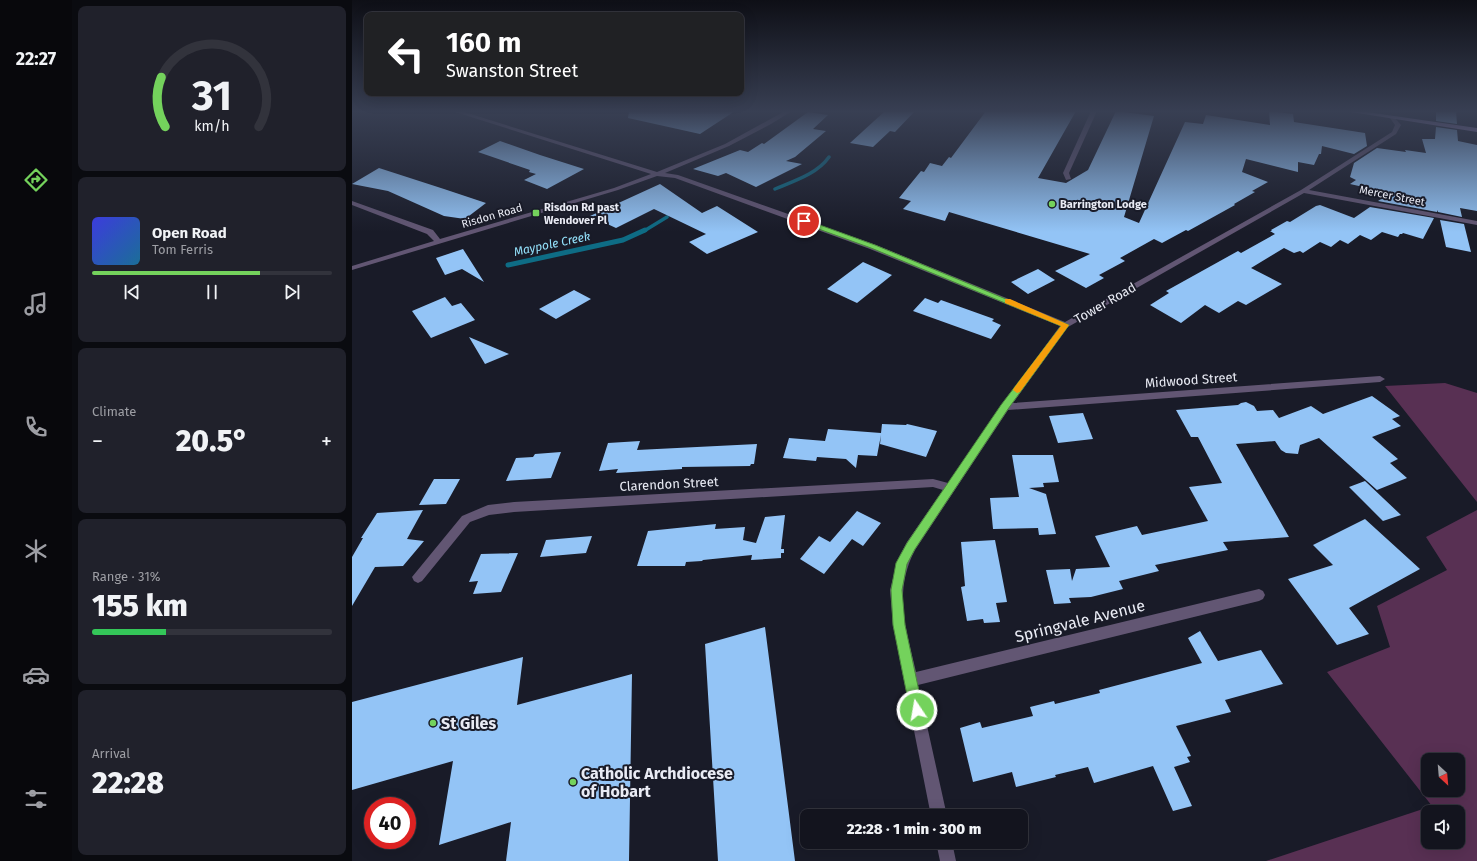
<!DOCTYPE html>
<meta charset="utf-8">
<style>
body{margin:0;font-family:"Fira Sans",sans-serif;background:#20212b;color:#f1f3f6;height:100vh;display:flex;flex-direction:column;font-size:15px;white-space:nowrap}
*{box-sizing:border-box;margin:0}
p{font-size:13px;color:#9d9ea4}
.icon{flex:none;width:22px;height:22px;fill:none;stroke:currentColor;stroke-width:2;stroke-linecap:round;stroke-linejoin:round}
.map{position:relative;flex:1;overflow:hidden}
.panel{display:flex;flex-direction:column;gap:6px;padding:6px;background:#0a0b10;width:280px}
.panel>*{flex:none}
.top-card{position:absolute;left:12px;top:12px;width:380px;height:84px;border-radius:8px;box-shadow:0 4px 16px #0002,0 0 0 1px #32333c;background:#202124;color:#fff;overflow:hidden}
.needle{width:26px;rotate:154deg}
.fabs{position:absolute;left:1069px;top:753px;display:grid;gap:8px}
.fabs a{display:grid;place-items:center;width:44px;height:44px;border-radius:8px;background:#13141e;box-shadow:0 4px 16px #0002,0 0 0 1px #32333c;font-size:20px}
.speed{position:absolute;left:12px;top:797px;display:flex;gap:8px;font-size:20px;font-weight:700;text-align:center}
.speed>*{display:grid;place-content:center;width:52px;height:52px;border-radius:50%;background:#13141e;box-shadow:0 4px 16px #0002,0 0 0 1px #32333c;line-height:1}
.speed .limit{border:6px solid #d22;background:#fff;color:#111}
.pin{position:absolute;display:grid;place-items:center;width:34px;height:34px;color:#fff;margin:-17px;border:2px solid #fff;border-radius:50%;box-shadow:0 1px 4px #0007}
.me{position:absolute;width:44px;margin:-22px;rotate:348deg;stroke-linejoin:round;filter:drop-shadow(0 0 3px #0008)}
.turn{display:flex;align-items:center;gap:14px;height:84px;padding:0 16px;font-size:18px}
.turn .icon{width:52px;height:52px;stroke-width:2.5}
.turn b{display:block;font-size:28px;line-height:34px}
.big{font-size:30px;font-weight:800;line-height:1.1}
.panel .tile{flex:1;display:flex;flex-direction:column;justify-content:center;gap:6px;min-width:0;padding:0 14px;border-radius:8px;background:#20212b}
.panel .dial{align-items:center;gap:0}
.dial svg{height:104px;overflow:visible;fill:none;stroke:#32333c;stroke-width:7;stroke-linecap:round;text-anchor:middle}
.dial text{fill:#f1f3f6;stroke:none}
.song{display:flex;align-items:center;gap:12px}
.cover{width:48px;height:48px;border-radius:6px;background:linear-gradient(135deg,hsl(240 70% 55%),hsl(200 70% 35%))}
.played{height:4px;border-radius:2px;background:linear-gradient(90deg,#74d25c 70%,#32333c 70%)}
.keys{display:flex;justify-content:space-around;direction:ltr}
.heat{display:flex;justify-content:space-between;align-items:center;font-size:22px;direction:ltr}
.charge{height:6px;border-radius:3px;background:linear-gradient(90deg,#34c759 31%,#32333c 0)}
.trip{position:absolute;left:448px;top:809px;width:228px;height:40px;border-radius:8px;background:#13141e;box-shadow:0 4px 16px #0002,0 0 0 1px #32333c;font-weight:800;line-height:40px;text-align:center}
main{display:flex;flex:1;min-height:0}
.tab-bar{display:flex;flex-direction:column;width:72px;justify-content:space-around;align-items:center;background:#08080c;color:#9d9ea4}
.tab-bar .icon{width:28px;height:28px}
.tab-bar .current{color:#74d25c}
.tab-bar b{font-size:18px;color:#f1f3f6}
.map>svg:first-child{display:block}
.green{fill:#583053;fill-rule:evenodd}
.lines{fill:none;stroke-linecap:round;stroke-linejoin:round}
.stream-far1{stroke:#0e6c85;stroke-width:3.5}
.stream{stroke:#0e6c85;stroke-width:5}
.building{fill:#93c4f6}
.minor{fill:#625673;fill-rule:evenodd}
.major{fill:#aa8fcc;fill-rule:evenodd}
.route{fill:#74d25c;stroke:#4b883c}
.slow{fill:#f59e0b}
.poi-dot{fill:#74d25c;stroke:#191b28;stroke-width:1.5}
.labels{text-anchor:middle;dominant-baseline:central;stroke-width:4;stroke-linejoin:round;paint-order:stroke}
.far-street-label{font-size:11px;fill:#e9ebf4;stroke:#191b28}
.far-poi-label{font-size:11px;font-weight:bold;fill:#e9ebf4;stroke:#191b28;text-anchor:start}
.far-water-label{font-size:12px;font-style:italic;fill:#93e0fa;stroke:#191b28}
.street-label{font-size:13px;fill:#e9ebf4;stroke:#191b28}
.near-street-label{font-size:16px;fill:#e9ebf4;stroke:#191b28}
.near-poi-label{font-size:16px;font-weight:bold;fill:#e9ebf4;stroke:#191b28;text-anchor:start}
</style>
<main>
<nav class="tab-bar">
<b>22:27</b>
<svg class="icon current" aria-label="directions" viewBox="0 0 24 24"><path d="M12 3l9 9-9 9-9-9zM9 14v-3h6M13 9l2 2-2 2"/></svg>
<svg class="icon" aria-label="music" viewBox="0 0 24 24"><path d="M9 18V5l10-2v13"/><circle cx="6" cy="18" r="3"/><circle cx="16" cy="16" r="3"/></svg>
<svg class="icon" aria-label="phone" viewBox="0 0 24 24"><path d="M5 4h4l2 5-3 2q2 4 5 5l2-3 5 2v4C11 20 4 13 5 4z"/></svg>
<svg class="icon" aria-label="climate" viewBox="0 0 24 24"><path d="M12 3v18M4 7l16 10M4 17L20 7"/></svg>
<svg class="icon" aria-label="car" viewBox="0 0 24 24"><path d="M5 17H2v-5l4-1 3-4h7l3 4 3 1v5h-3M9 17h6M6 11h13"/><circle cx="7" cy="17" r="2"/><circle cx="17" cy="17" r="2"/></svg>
<svg class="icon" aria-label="filters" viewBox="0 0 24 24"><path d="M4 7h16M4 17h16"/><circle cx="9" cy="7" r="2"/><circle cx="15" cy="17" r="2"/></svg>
</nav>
<section class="panel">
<div class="tile dial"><svg viewBox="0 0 100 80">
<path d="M14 69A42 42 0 1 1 86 69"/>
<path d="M14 69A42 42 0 0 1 11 31" stroke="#74d25c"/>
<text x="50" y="56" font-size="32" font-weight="700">31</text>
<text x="50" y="72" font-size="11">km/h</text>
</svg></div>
<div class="tile">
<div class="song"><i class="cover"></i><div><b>Open Road</b><p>Tom Ferris</p></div></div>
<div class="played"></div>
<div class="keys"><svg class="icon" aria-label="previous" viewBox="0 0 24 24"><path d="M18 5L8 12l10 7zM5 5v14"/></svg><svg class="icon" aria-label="pause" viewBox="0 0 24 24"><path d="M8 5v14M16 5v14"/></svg><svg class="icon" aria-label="next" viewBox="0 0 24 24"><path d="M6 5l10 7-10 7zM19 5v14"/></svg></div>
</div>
<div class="tile"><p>Climate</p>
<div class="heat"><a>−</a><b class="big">20.5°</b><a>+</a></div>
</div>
<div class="tile"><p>Range · 31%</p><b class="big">155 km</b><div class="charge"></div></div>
<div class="tile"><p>Arrival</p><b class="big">22:28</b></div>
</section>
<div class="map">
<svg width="1125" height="861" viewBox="0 0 1125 861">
<rect width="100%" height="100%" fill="#191b28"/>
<!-- green -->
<path class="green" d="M 1093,383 L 1125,393 L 1125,502 L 1033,386 Z
M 1125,510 L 1125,861 L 914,861 L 1080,806 L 975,672 L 1038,647 L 1025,606 L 1095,570 L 1074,537 ZM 1076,760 L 1106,760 L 1106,790 L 1076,790 ZM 1076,812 L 1106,812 L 1106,842 L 1076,842 Z"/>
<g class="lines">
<!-- stream-far1 -->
<path class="stream-far1" d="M 423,189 C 442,181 465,174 477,157
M 292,231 L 315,217"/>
<!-- stream -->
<path class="stream" d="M 156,265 L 271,240 L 293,230"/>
</g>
<!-- building -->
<path class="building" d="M 277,111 L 383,111 L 348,134 L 276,118 Z
M 533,111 L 563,111 L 543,132 L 538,131 L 521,147 L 498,143 Z
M 634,111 L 724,111 L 686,178 L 714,183 L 736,170 L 764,111 L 802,116 L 772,217 L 787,223 L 833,122 L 851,124 L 854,115 L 918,125 L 917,111 L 941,114 L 942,122 L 1013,133 L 1015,146 L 1002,154 L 970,146 L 969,154 L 967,154 L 962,165 L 946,162 L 946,172 L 894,159 L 890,172 L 916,182 L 900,191 L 903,192 L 882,204 L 883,205 L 836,231 L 834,230 L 810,243 L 802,239 L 768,258 L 773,261 L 747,275 L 752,278 L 734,288 L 703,271 L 738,254 L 597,212 L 593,221 L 551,209 L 559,201 L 547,198 L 569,171 L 572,172 L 578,163 L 590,166 L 597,157 L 599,158 Z
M 1084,111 L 1104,111 L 1105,124 L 1084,121 Z
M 456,112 L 476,115 L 461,129 L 474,131 L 443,157 L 434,161 L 450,164 L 404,187 L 374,173 L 366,176 L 341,169 L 388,150 L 396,152 L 410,143 L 412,144 Z
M 1084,127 L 1105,130 L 1106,141 L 1125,145 L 1125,211 L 1108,208 L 1110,217 L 1086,212 L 1086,210 L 1085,212 L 1026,201 L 1038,193 L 998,184 L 1004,180 L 998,177 L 1002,163 L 1025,148 L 1054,152 L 1053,150 L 1074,153 L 1070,139 L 1083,139 Z
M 148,141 L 188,155 L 232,169 L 195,189 L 172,180 L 184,174 L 177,172 L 178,170 L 126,152 Z
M 27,168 L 92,189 L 134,203 L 113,219 L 92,216 L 36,191 L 0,184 Z
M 308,184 L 350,213 L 365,206 L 406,232 L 355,254 L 337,242 L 354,234 L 302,209 L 264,228 L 238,216 Z
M 968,205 L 1002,218 L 1018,207 L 1082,218 L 1071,239 L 1051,233 L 1050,234 L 1048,234 L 1046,237 L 1030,232 L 1019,240 L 1008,235 L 996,244 L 988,240 L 979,247 L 968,242 L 951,253 L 948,251 L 942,253 L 932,248 L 899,268 L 930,284 L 894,305 L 886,301 L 867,313 L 853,305 L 829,323 L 798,305 L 817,293 L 814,291 L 886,251 L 889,253 L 923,234 L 918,231 L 920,231 L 919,230 L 935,221 L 938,222 L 964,206 Z
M 1088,220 L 1112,224 L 1119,252 L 1094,247 Z
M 111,249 L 132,282 L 110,269 L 93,275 L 84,258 Z
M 511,262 L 540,275 L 505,303 L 475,289 Z
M 686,269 L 703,280 L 676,294 L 659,282 Z
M 222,290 L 239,299 L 204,319 L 187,309 Z
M 93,297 L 100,306 L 109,303 L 123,320 L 79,338 L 60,311 Z
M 573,298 L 586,303 L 589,300 L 642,319 L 640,321 L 649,325 L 639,339 L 561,311 Z
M 117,337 L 157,354 L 133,364 Z
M 1020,396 L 1048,416 L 1040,419 L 1049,426 L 1020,437 L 1046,459 L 1038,463 L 1055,478 L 1025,490 L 967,438 L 948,445 L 946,454 L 934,453 L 929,450 L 923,441 L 884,444 L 937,537 L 871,542 L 876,550 L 803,565 L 807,571 L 767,581 L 771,589 L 739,597 L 717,598 L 719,603 L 702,604 L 694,570 L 718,569 L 720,581 L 724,569 L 758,567 L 743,536 L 785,526 L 790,535 L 856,521 L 837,487 L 870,483 L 846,437 L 839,437 L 824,410 L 886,405 L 889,403 L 894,402 L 902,406 L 905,411 L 921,410 L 927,418 L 959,406 L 971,414 Z
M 731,413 L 741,439 L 706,443 L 697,416 Z
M 530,424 L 554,425 L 555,424 L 585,431 L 574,457 L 528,444 L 529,435 L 525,456 L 506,455 L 504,468 L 494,459 L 465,457 L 464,461 L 431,458 L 437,438 L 473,441 L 476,429 L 529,433 Z
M 288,441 L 285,450 L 405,444 L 402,464 L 399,464 L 398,466 L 330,467 L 330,469 L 264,473 L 266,469 L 247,471 L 256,443 Z
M 209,452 L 199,478 L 154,481 L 164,458 L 181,457 L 183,454 Z
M 660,455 L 701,455 L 707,482 L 691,483 L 692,487 L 677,488 L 694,494 L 704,534 L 687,535 L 686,528 L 641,529 L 638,498 L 667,497 Z
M 82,479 L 108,479 L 94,504 L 67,505 Z
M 1013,481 L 1049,515 L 1031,521 L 997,487 Z
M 71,510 L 55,539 L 72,541 L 51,566 L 23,567 L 0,606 L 0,557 L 11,538 L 9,538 L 25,513 Z
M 505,511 L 529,523 L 511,546 L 500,539 L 472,574 L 448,559 L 467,536 L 478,542 Z
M 433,515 L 429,549 L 432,549 L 432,553 L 429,553 L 429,558 L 399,560 L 400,555 L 351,560 L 350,561 L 334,562 L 333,566 L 285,566 L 296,531 L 364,524 L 363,529 L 393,527 L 391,540 L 404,543 L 413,517 Z
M 1013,519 L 1068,569 L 997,608 L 1017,634 L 985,645 L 936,579 L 981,565 L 961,545 Z
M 240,536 L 234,553 L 188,557 L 194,540 Z
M 643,540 L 655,602 L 644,603 L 648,622 L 632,623 L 631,619 L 615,621 L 609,587 L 613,586 L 609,542 Z
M 166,553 L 149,592 L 121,594 L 126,581 L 117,582 L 129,554 Z
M 413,627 L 443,861 L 366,861 L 353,644 Z
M 848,631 L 866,661 L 909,650 L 931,684 L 873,700 L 879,712 L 824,726 L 839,756 L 835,757 L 838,762 L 822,767 L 840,806 L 821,811 L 801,766 L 742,783 L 736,767 L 703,775 L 704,777 L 664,787 L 660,772 L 621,782 L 608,728 L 628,722 L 630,728 L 681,716 L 678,707 L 702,701 L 703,704 L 748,693 L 747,690 L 850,663 L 836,638 Z
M 171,657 L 165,705 L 280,674 L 277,861 L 154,861 L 159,822 L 87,845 L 101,761 L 0,790 L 0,702 Z"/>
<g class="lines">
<!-- minor -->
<path class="minor" d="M 100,111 L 109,111 L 305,172 L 373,144 L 433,111 L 440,111 L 419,124 L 377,146 L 313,173 L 326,175 L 524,245 L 713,322 L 949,190 L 1040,132 L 1043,125 L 1038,118 L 1041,116 L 1049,125 L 1044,134 L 957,190 L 1125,221 L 1125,225 L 952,193 L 716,327 L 661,403 L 1028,376 L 1033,379 L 1028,382 L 656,410 L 563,550 C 541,592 554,628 564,672 L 907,589 L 911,591 L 913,595 L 911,599 L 907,601 L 566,685 L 595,816 L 579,816 L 541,625 L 538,590 L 546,559 L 555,542 L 591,490 L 581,487 L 162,512 L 137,515 L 118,522 L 70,581 L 66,583 L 62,581 L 60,577 L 110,516 L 136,505 L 162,502 L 581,479 L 596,483 L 650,405 L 708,326 L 518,249 L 323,178 L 305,176 L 266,190 L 0,270 L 0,266 L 82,241 L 75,234 L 0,205 L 0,201 L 81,230 L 88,239 L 262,188 L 299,174 Z
M 739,111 L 745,111 L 717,173 L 719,179 L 714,180 L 711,173 Z
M 584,842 L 600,842 L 604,861 L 588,861 Z"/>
<!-- major -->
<path class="major" d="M 993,111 L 1008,111 L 1125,128 L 1125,132 Z"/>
</g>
<!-- sky -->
<linearGradient id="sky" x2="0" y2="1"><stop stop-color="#0e0f16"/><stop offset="0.48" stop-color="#383f53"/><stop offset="1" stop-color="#383f53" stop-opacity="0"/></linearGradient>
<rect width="1125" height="232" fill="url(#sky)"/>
<!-- route -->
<path class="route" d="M 450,220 L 454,220 L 523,245 L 717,325 L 656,409 L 563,549 L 555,564 L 550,590 L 553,625 L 571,710 L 569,715 L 565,717 L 560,715 L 558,710 L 541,625 L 539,590 L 544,563 L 555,543 L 649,405 L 709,326 L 519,248 L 450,223 Z"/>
<!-- slow -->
<path class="slow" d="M 653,299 L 658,299 L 717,325 L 668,392 L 665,393 L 661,390 L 662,388 L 709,326 L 653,303 Z"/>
<!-- markers -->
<g class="poi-dot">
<circle cx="700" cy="204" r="4"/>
<rect x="180" y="209" width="8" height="8" rx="2"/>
<circle cx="81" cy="723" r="4"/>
<circle cx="221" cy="782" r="4"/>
</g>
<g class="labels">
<!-- far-street labels -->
<g class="far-street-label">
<text transform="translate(1040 196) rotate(11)">Mercer Street</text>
<text transform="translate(140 216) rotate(-16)">Risdon Road</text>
</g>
<!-- far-poi labels -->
<g class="far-poi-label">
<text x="708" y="204">Barrington Lodge</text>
<text x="192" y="207">Risdon Rd past<tspan x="192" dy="13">Wendover Pl</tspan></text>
</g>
<!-- far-water labels -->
<g class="far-water-label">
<text transform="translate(200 244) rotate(-12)">Maypole Creek</text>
</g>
<!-- street labels -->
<g class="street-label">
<text transform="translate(753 303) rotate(-30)">Tower Road</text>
<text transform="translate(839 380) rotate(-4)">Midwood Street</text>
<text transform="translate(317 484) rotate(-3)">Clarendon Street</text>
</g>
<!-- near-street labels -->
<g class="near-street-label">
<text transform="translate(728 621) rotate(-14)">Springvale Avenue</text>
</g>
<!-- near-poi labels -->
<g class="near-poi-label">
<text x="89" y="723">St Giles</text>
<text x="229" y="773">Catholic Archdiocese<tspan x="229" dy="18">of Hobart</tspan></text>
</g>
</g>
</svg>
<div class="fabs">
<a><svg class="needle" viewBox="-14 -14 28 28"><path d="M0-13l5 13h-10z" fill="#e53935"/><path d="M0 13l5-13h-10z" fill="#9d9ea4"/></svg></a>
<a><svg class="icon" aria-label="sound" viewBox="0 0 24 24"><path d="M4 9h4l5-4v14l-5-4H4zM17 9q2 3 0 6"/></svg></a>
</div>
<div class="speed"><div class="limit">40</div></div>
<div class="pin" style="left:452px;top:221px;background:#d93025"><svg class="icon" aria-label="arrive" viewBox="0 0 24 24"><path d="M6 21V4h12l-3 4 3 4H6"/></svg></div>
<svg class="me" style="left:565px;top:710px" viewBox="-20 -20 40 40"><circle r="17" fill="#74d25c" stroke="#fff" stroke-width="3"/><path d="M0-11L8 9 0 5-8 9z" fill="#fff"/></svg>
<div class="trip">22:28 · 1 min · 300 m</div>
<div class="top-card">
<div class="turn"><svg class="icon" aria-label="left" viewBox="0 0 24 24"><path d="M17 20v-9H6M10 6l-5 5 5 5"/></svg><div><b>160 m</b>Swanston Street</div></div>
</div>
</div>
</main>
